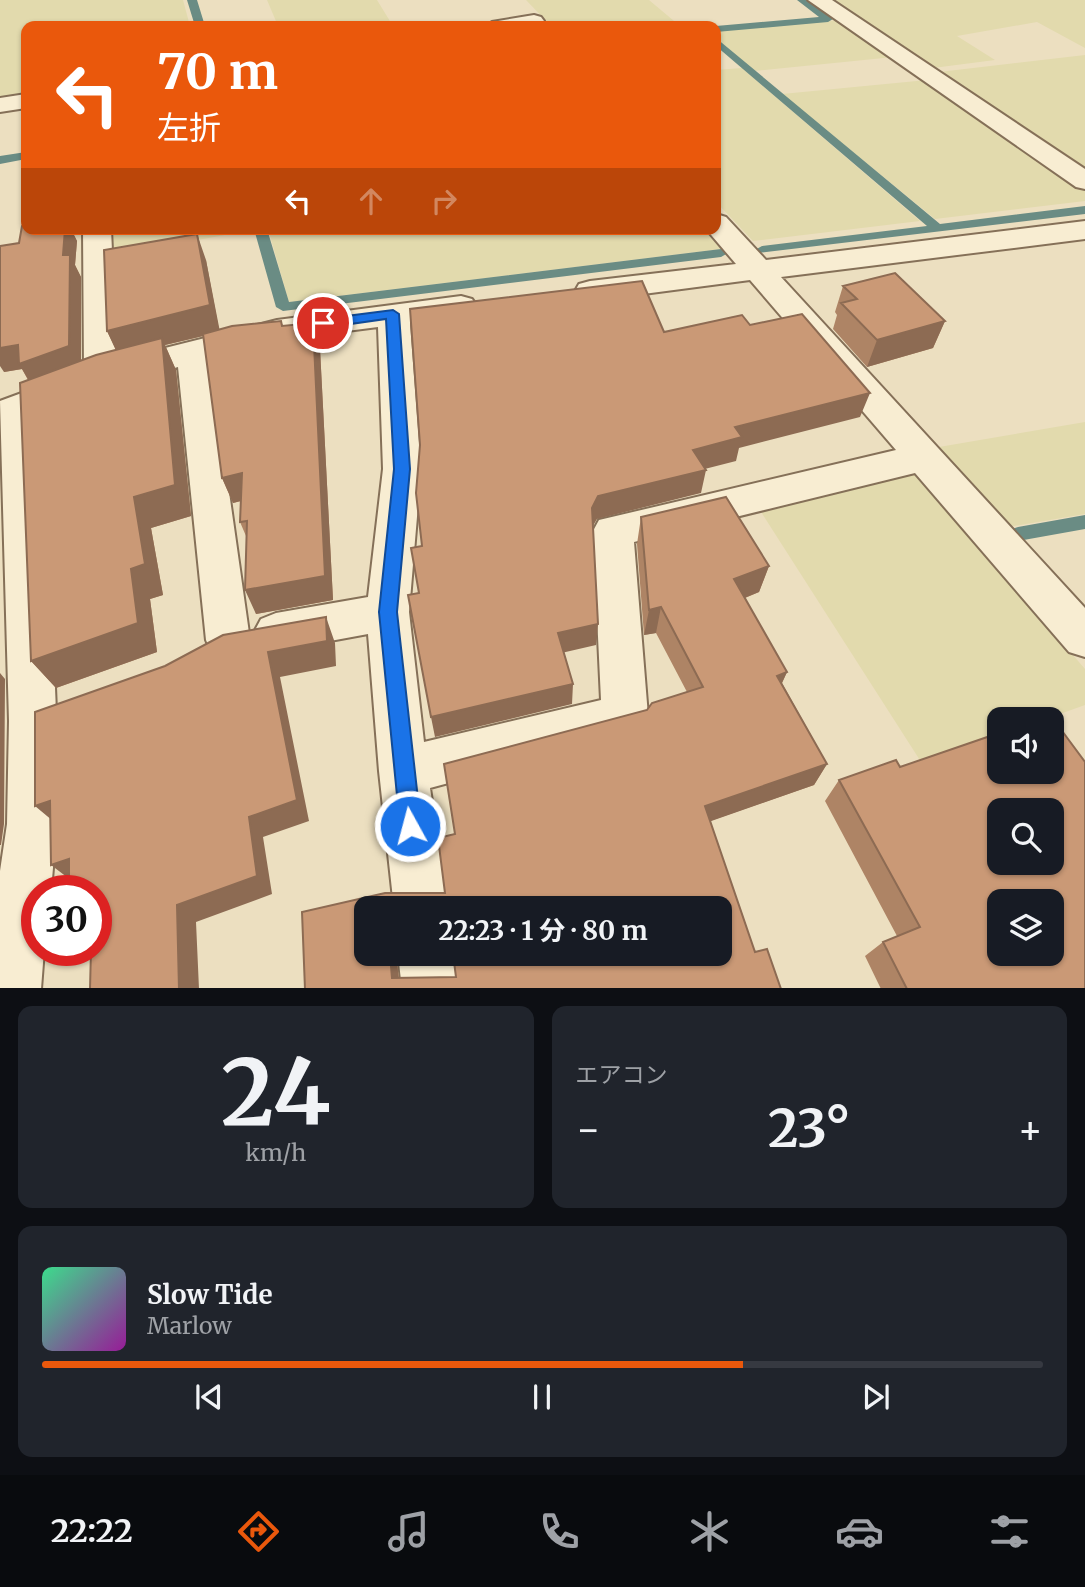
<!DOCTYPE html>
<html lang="ja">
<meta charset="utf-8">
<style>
body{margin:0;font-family:Merriweather,"Noto Sans JP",serif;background:#20242c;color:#f1f3f6;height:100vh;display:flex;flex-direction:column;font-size:26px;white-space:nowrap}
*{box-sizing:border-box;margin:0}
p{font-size:23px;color:#9ea1a6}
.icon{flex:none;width:38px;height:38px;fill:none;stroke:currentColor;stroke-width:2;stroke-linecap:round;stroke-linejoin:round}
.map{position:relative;height:988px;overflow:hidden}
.side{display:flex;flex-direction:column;gap:18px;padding:18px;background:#0d0f14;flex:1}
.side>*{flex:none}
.banner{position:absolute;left:21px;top:21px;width:700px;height:214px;border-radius:14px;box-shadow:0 2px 5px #0004;background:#ea580c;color:#fff;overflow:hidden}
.buttons{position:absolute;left:987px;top:707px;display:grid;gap:14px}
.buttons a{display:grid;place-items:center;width:77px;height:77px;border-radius:14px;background:#171b24;box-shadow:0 2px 5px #0004;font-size:35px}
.speed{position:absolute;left:21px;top:875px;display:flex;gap:14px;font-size:35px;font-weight:700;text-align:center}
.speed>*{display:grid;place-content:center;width:91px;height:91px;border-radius:50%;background:#171b24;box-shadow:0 2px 5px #0004;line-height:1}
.speed .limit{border:10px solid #d22;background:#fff;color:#111}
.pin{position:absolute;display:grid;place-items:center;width:60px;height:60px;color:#fff;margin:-30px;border:4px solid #fff;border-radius:50%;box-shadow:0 2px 7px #0007}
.me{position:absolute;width:77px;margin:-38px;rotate:353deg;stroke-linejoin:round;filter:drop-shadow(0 0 5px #0008)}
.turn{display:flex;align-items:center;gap:24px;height:147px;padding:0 21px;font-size:32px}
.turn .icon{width:91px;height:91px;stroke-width:2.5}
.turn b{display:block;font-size:49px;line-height:60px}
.lanes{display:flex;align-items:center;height:66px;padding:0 21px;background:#0003;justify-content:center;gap:35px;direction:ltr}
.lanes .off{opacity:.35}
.big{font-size:52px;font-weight:700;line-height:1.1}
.side .tile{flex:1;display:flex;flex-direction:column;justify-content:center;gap:10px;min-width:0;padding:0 24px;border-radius:14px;background:#20242c}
.side .dial{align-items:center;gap:0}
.dial b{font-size:91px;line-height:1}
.song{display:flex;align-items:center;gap:21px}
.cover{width:84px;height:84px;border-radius:10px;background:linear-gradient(135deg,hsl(150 70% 55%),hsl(300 70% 35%))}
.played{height:7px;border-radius:4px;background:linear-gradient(90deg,#ea580c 70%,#363941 70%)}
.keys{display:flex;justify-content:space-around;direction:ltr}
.heat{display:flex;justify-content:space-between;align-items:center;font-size:38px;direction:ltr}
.side .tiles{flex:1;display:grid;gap:18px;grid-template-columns:1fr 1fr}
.tile:last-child{grid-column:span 2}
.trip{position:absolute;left:354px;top:896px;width:378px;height:70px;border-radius:14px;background:#171b24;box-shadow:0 2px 5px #0004;font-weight:700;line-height:70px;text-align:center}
.tab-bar{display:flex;height:112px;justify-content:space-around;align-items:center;background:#090b0e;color:#9ea1a6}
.tab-bar .icon{width:49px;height:49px}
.tab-bar .active{color:#ea580c}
.tab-bar b{font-size:32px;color:#f1f3f6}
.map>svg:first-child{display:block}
.farmland{fill:#e2daad}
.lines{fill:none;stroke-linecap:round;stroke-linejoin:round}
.stream{fill:#6a8c84;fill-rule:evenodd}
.minor-casing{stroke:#857058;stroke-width:4}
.minor{fill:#f8edd2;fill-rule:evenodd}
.wall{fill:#ae8465;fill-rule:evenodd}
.shaded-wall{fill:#8d6b53}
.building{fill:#ca9976;stroke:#8d6b53;stroke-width:2;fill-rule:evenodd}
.route{fill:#1a73e8;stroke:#114b97;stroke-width:2}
</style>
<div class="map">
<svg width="1085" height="989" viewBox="0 0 1085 989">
<rect width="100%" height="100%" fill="#ecdfc0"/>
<!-- farmland -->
<path class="farmland" d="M 0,0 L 183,0 L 190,26 L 26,26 L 26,94 L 0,98 Z
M 267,0 L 377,0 L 393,26 L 278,26 Z
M 526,0 L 649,0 L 680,26 L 551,26 Z
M 828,0 L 1085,0 L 1085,48 L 1037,22 L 957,36 L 995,60 L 933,68 Z
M 840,20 L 894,57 L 754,71 L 716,38 L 716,31 Z
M 1085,55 L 1085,174 L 939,72 Z
M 742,68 L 920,221 L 753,241 L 716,202 L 716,70 Z
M 927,80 L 1085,190 L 1085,201 L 935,219 L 782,94 Z
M 106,229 L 252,229 L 252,230 L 106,257 Z
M 268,229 L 703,229 L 721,249 L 289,302 Z
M 1085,422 L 1085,514 L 1008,527 L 939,447 Z
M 900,469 L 917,474 L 1085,669 L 1085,705 L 1046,719 L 999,719 L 999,737 L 923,765 L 756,504 Z"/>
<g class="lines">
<!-- stream -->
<path class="stream" d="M 187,0 L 197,0 L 205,26 L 195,26 Z
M 797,0 L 808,0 L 833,19 L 828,22 L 716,32 L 716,26 L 819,17 Z
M 716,38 L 940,224 L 1085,206 L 1085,214 L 757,253 L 755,250 L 762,246 L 927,226 L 716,46 Z
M 26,152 L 26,159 L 0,164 L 0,156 Z
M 254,229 L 267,229 L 289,302 L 721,249 L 728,253 L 721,257 L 283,311 L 276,307 Z
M 1085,515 L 1085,529 L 1018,541 L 1012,539 L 1009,534 L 1012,529 L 1018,527 Z"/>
<defs>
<path id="minor" d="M 808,0 L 832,0 L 1085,169 L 1085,189 L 1076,187 Z
M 534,15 L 541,17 L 544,21 L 541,25 L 488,26 L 492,22 Z
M 26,94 L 26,108 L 0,112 L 0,98 Z
M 716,214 L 726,217 L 766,260 L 1085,221 L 1085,239 L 781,277 L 1085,608 L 1085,657 L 1069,652 L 915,473 L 634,542 L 648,716 L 642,731 L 430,788 L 448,908 L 394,908 L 379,771 L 368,634 L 276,651 L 261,645 L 254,632 L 261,619 L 276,613 L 368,597 L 383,469 L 378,327 L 277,340 L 210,358 L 250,640 L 244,654 L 228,659 L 212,654 L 206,640 L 178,367 L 112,385 L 37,414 C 46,571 67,734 51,891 L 37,891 L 37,950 L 44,950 L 41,989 L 0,989 L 0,871 L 7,824 L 9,721 L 0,401 L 84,370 L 83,229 L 111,229 L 117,360 L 277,320 L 461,296 L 472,299 L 477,306 L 472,313 L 410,323 L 421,469 L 409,612 L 424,742 L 601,700 L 593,531 L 599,520 L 896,450 L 750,280 L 590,301 L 579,298 L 575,291 L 579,284 L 590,281 L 736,264 L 706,229 L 716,229 Z
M 398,954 L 454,954 L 459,989 L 402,989 Z"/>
</defs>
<!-- minor casing -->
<use href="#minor" class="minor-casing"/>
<!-- minor -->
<use href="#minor" class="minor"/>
</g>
<!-- wall -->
<path class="wall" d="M 26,229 L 71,229 L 77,241 L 75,265 L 81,277 L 81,361 L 116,350 L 107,331 L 206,260 L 219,330 L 281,321 L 283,326 L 320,349 L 333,600 L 256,614 L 246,536 L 240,522 L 241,501 L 233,503 L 222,478 L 203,336 L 165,345 L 176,370 L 191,516 L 151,528 L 163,595 L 150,599 L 157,652 L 56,688 L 31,661 L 28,380 L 22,369 L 4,372 L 19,243 Z
M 843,286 L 945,321 L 933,348 L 867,367 L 833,329 L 837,315 L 835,312 Z
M 726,497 L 769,566 L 759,592 L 745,598 L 787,672 L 782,683 L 827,764 L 814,785 L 710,821 L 755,952 L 767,949 L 781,989 L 305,989 L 302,912 L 385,893 L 445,893 L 438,838 L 455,834 L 444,764 L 647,710 L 652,703 L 687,692 L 656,633 L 644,635 L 637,544 L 641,517 ZM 366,908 L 719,908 L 719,954 L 453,954 L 456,977 L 399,978 L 396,954 L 366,954 Z
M 900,767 L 1085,989 L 881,989 L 865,956 L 883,942 L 897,936 L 825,801 L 839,780 Z"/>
<!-- shaded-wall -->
<path class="shaded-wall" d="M 65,229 L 71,229 L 77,241 L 75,265 L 81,277 L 81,368 L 32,386 L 22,369 L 4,372 L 0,366 L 0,348 L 63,255 Z
M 197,234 L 206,260 L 220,332 L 165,345 L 176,370 L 191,516 L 151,528 L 163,595 L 150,599 L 157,652 L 56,688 L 31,661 L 131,569 L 134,497 L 119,357 L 107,331 Z
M 945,321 L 933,348 L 867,367 L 877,340 Z
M 313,323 L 320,349 L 333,600 L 256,614 L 245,590 Z
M 870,393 L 860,417 L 739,448 L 736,461 L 689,473 L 693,450 L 735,427 Z
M 706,470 L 701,493 L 597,519 L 590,531 L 592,508 L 598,496 Z
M 242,473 L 252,498 L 233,503 L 222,478 Z
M 769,566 L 759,592 L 727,605 L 734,579 Z
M 661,607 L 656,633 L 644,635 L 649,610 Z
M 326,617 L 335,643 L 336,666 L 280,677 L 309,821 L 263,837 L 272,894 L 196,922 L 199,989 L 179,989 L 177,905 L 249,817 L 268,652 Z
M 598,624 L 596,645 L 557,654 L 558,633 Z
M 787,672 L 776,696 L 777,676 Z
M 0,673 L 5,679 L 4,824 L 1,845 L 0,845 Z
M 573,684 L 572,704 L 435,737 L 431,717 Z
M 827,764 L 814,785 L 697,826 L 705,806 Z
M 50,801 L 59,826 L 35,806 Z
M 69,859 L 76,884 L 51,865 Z
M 80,950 L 96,950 L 95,959 Z
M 390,954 L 396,954 L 400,989 L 392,978 Z"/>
<!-- building -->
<path class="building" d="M 26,225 L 26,229 L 65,229 L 63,255 L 70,255 L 69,346 L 19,364 L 18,345 L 0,348 L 0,246 L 19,243 L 22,226 Z
M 197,234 L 210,305 L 107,331 L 104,250 Z
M 895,273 L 945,321 L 877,340 L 841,303 L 857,299 L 843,286 Z
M 642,281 L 664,332 L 742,315 L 750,325 L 802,314 L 870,393 L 735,427 L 742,437 L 693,450 L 706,470 L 598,496 L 592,508 L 598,624 L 558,633 L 573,684 L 431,717 L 408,595 L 419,593 L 411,548 L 422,546 L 416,493 L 420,445 L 410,309 Z
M 281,321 L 282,326 L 313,323 L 325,576 L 245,590 L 247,521 L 240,522 L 242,473 L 222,478 L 203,334 L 232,326 Z
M 162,338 L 175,485 L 134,497 L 145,564 L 131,569 L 138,623 L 31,661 L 20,383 L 96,355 Z
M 726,497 L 769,566 L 734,579 L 787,672 L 777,676 L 827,764 L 705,806 L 755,952 L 767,949 L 781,989 L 305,989 L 302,912 L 385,893 L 445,893 L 438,838 L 455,834 L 444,764 L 647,710 L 652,703 L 703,687 L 661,607 L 649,610 L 641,517 ZM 366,908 L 719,908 L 719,954 L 453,954 L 456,977 L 392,978 L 390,954 L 366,954 Z
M 326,617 L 327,641 L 268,652 L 297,800 L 249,817 L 257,876 L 177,905 L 179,989 L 90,989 L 91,950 L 96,950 L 96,891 L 69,891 L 69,859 L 51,865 L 50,801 L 35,806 L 35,712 L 165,666 L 223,635 Z
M 1051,716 L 1085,762 L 1085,989 L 907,989 L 883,942 L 920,927 L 839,780 L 896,760 L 900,767 L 999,733 L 999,772 L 1052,772 L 1052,719 L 1041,719 ZM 999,810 L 1052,810 L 1052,863 L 999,863 ZM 999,901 L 1052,901 L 1052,954 L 999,954 Z"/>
<!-- route -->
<path class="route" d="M 393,310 L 399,314 L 410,469 L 397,612 L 421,826 L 417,834 L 410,837 L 403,834 L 400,826 L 379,612 L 394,469 L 386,319 L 323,328 L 317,323 L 323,319 Z"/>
</svg>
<div class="buttons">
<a><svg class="icon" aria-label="sound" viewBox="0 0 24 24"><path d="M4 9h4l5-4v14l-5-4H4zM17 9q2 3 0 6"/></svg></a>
<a><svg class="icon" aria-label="search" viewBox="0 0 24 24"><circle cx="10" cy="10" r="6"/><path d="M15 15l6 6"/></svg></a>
<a><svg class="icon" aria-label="layers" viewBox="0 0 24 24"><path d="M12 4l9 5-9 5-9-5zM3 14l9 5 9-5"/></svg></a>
</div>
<div class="speed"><div class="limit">30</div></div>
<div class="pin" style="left:323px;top:323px;background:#d93025"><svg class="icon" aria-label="arrive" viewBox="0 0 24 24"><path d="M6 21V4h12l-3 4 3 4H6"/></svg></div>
<svg class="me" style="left:410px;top:826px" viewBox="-20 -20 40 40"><circle r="17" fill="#1a73e8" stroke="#fff" stroke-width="3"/><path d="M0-11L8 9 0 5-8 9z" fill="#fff"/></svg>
<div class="trip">22:23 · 1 分 · 80 m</div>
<div class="banner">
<div class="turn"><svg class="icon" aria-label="left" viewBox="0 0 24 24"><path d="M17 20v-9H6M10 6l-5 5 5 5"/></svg><div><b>70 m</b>左折</div></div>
<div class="lanes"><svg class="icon" aria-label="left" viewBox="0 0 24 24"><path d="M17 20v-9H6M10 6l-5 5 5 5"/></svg><svg class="icon off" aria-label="ahead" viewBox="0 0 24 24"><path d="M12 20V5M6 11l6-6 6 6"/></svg><svg class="icon off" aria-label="right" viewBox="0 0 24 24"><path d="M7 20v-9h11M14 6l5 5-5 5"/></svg></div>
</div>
</div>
<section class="side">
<div class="tiles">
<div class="tile dial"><b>24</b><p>km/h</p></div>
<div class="tile"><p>エアコン</p>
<div class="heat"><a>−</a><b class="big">23°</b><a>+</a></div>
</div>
<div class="tile">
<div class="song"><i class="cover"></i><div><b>Slow Tide</b><p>Marlow</p></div></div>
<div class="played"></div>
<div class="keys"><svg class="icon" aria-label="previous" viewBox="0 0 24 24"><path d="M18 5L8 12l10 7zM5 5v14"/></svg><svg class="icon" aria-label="pause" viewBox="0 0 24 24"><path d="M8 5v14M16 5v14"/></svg><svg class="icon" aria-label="next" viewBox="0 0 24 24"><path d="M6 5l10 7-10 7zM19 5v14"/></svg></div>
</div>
</div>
</section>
<nav class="tab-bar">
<b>22:22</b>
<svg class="icon active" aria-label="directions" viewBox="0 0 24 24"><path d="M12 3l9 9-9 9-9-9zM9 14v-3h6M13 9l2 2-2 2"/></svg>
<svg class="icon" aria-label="music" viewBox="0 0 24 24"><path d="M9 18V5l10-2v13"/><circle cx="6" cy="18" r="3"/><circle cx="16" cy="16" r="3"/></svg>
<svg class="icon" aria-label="phone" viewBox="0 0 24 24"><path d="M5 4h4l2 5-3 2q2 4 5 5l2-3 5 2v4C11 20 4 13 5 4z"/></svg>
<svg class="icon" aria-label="climate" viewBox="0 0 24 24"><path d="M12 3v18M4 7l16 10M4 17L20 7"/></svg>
<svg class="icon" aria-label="car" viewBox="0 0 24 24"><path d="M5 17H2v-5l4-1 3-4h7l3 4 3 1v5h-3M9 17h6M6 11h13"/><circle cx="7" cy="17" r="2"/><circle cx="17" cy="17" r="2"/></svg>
<svg class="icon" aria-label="filters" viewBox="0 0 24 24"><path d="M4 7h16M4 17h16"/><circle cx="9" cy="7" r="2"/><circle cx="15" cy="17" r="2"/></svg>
</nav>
